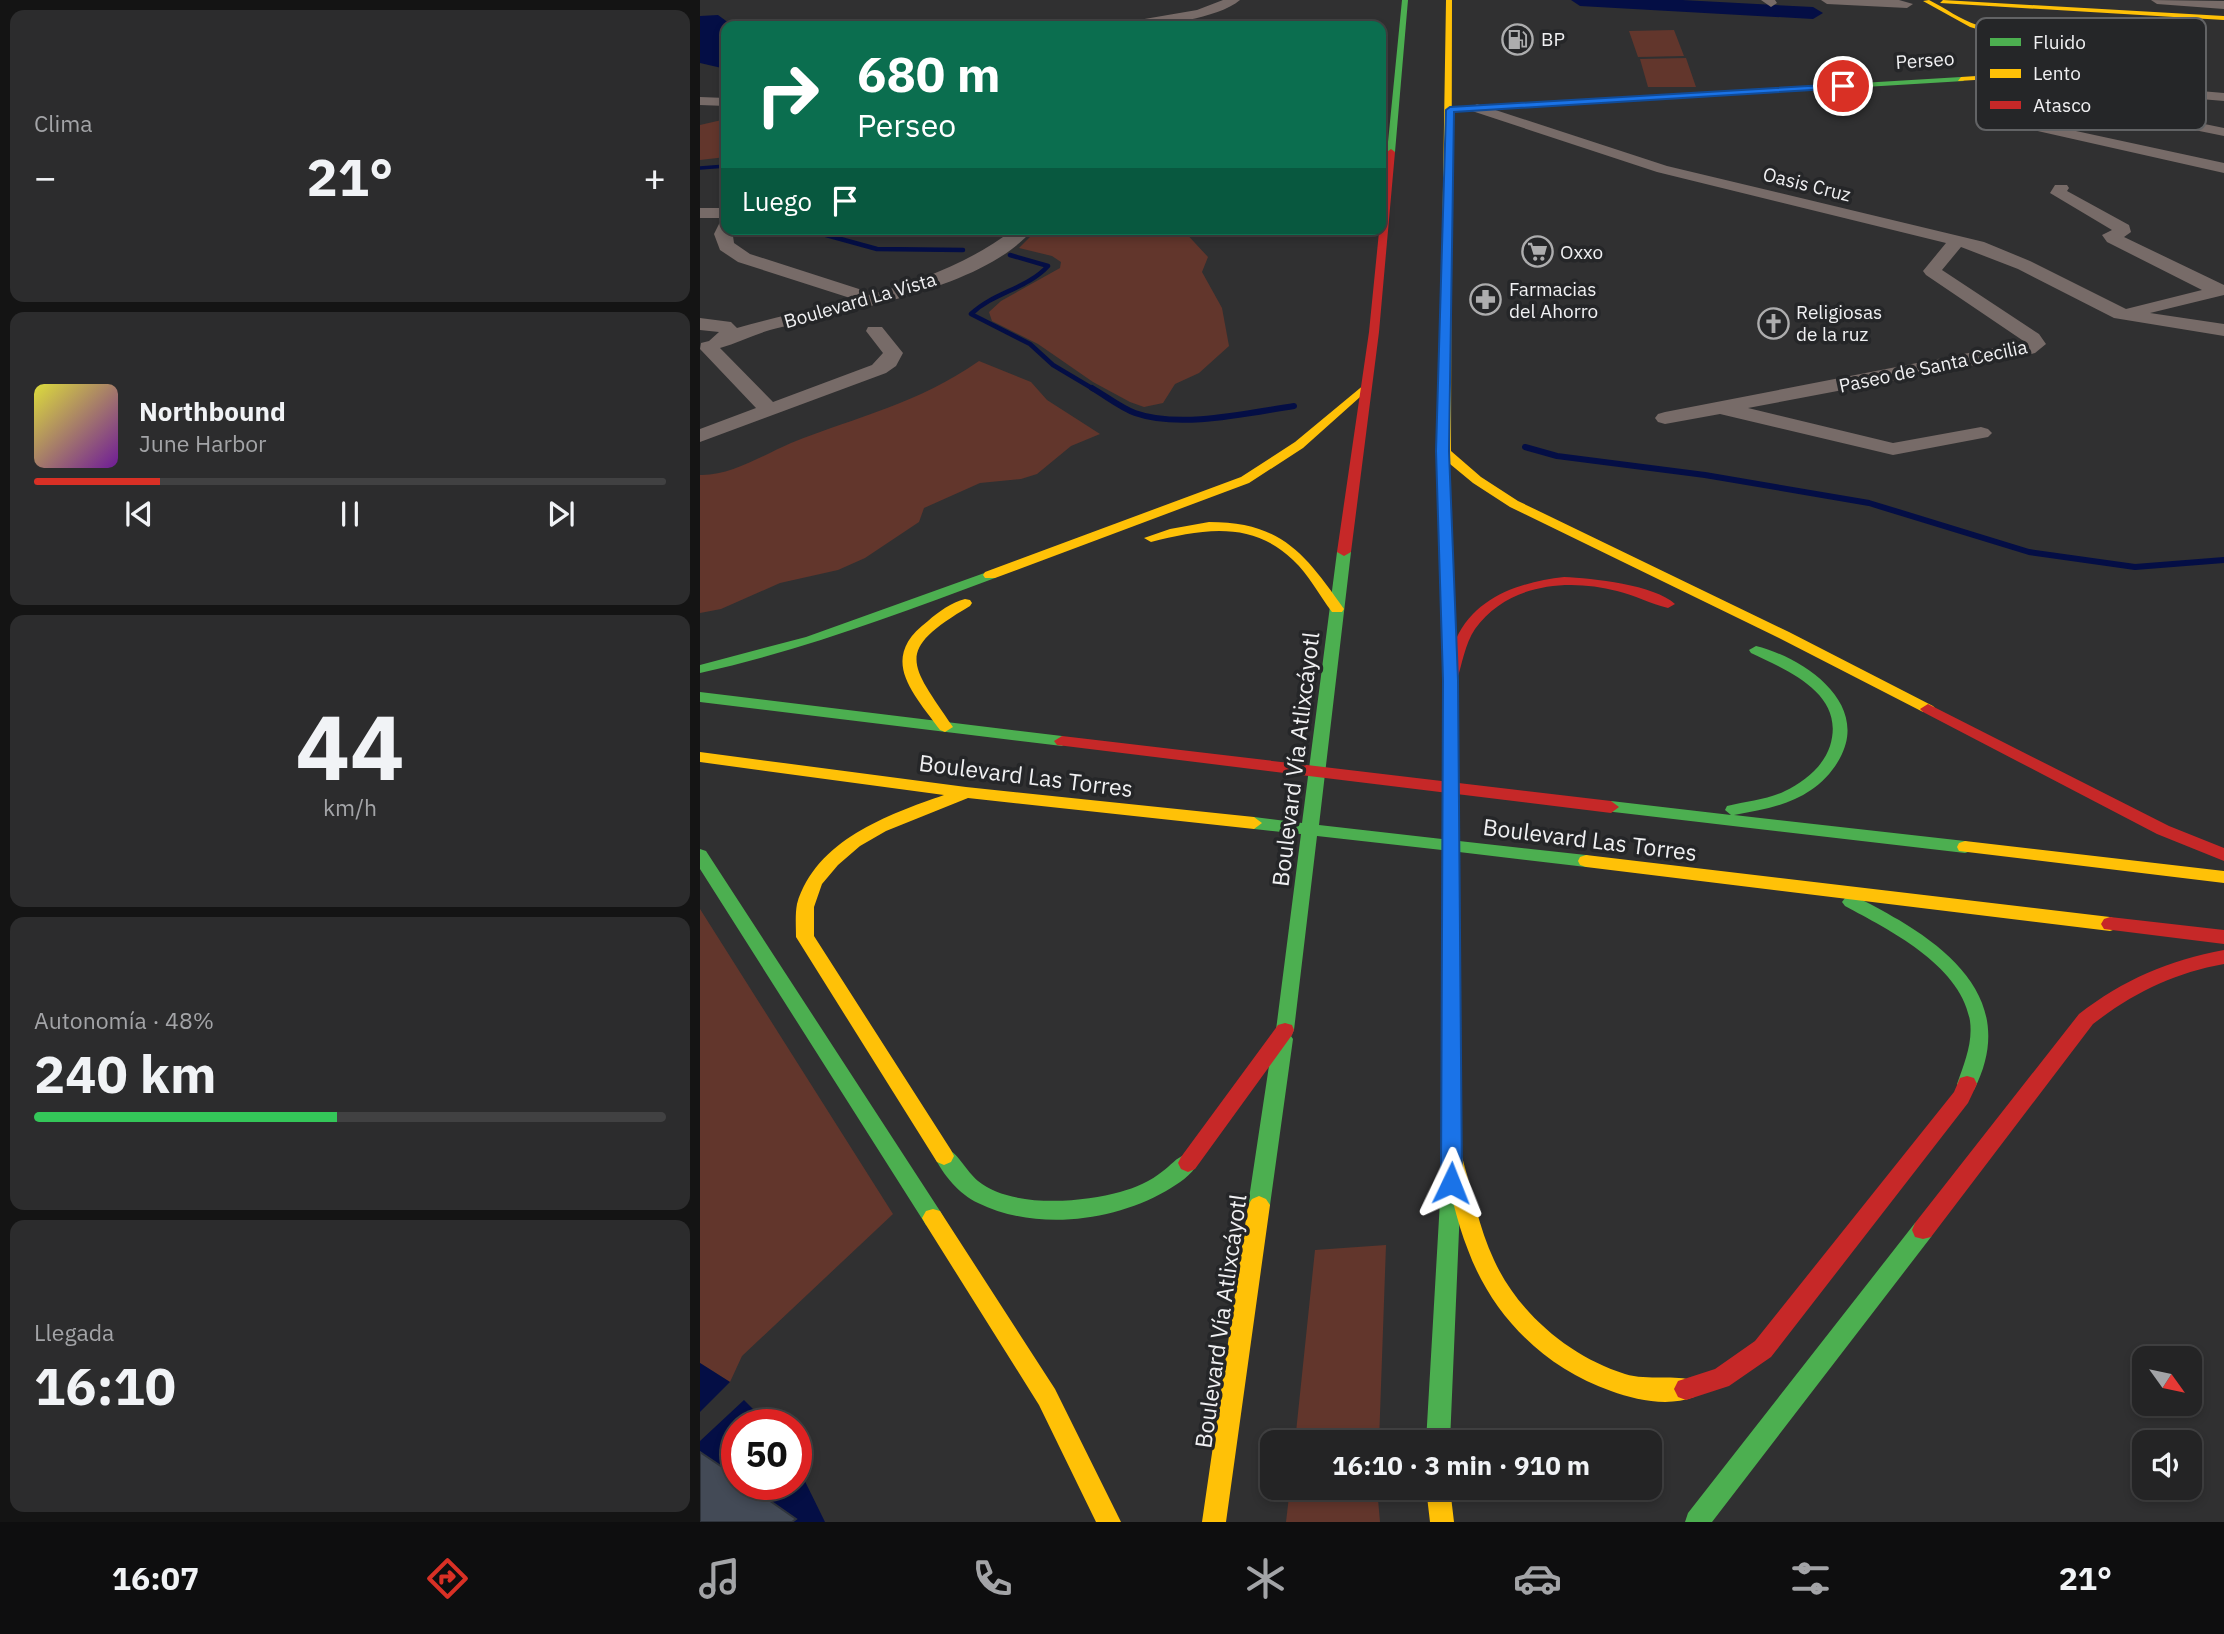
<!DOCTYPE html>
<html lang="es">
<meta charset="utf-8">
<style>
body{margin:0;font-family:"IBM Plex Sans",sans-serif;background:#2c2c2d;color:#f1f3f6;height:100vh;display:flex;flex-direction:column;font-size:26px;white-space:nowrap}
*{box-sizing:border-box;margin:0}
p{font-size:23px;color:#a3a4a7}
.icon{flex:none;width:38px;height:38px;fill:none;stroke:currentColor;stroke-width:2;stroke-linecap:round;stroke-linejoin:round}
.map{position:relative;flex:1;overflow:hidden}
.details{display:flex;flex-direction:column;gap:10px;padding:10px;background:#141414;width:700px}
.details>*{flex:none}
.guide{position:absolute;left:21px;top:21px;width:665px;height:214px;border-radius:14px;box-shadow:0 4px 10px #0003,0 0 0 2px #414142;background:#0b6e4f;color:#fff;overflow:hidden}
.needle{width:46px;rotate:123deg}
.fabs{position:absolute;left:1432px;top:1346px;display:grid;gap:14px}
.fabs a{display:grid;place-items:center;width:70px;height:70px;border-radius:14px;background:#242425;box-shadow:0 4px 10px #0003,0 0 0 2px #414142;font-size:35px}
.speed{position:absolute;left:21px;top:1409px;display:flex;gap:14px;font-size:35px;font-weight:700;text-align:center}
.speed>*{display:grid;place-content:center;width:91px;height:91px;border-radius:50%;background:#242425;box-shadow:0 4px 10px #0003,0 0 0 2px #414142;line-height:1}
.speed .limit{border:10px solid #d22;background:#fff;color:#111}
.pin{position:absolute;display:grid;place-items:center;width:60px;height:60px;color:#fff;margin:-30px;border:4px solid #fff;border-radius:50%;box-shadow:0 2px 7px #0007}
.me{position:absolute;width:77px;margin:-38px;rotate:2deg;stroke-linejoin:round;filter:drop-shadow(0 0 5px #0008)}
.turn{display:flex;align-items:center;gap:24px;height:147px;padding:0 21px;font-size:32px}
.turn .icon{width:91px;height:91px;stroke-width:2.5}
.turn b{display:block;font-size:49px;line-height:60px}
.then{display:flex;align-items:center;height:66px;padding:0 21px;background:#0003;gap:14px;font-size:26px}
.big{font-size:52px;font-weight:700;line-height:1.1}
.details .widget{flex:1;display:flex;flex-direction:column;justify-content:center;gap:10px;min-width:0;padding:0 24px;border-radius:14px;background:#2c2c2d}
.details .dial{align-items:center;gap:0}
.dial b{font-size:91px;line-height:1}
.song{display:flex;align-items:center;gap:21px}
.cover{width:84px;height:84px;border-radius:10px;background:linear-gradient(135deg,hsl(60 70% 55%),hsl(280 70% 35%))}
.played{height:7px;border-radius:4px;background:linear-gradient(90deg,#d93025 20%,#414142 20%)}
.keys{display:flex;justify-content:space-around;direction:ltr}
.heat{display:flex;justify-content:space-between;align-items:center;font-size:38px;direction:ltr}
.charge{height:10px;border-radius:5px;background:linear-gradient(90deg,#34c759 48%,#414142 0)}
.trip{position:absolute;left:560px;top:1430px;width:402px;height:70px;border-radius:14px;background:#242425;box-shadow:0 4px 10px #0003,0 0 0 2px #414142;font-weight:700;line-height:70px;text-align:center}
.dock{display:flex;height:112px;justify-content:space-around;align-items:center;background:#0e0e0f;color:#a3a4a7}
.dock .icon{width:49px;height:49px}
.dock .active{color:#d93025}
.dock b{font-size:32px;color:#f1f3f6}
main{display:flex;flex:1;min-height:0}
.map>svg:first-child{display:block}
.green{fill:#62362c}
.water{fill:#040e45}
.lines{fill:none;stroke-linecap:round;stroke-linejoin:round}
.stream-far2{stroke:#040e45;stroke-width:3.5}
.stream-far1{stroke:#040e45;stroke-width:4.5}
.stream{stroke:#040e45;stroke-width:6}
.river{fill:#040e45;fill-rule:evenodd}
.building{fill:#434a56;stroke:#2f343c;stroke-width:2}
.street{fill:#776b68;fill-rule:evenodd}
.fast{fill:#4caf50;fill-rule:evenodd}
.slow{fill:#ffc107;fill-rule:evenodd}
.jam{fill:#c62828;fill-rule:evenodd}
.route{fill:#1a73e8;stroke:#114b97;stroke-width:2}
.labels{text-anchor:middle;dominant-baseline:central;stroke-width:7;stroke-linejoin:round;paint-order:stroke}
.far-poi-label{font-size:19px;fill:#f0f0f2;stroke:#252628;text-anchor:start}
.far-street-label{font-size:19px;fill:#f0f0f2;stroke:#252628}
.street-label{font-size:23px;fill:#f0f0f2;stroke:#252628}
.key{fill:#252628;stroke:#626365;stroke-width:2}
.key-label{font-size:19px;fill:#f0f0f2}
</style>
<main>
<section class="details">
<div class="widget"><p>Clima</p>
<div class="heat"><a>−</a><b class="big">21°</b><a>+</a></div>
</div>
<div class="widget">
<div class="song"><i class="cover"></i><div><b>Northbound</b><p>June Harbor</p></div></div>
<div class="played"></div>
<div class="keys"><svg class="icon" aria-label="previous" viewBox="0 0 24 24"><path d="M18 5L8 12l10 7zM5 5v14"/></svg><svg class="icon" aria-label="pause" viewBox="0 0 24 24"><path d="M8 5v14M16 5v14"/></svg><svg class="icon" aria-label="next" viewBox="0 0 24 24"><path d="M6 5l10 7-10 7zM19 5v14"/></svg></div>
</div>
<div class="widget dial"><b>44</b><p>km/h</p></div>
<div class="widget"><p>Autonomía · 48%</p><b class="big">240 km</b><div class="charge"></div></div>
<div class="widget"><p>Llegada</p><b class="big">16:10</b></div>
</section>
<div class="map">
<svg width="1524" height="1522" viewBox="0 0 1524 1522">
<rect width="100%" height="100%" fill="#303031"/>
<!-- green -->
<path class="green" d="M 974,30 L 984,56 L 938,57 L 929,31 Z
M 986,58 L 996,87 L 948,87 L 940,59 Z
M 26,119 L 26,157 L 0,160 L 0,125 Z
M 338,229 L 482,229 L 508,257 L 502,272 L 522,308 L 529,346 L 499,373 L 475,384 L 463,403 L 444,407 L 430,402 L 393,382 L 338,344 L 292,321 L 289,312 L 301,301 L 360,268 L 361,262 L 352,256 L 319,248 Z
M 279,361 L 331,382 L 347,400 L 400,434 L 371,446 L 337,474 L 321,479 L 280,483 L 224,508 L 219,522 L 165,558 L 138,570 L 80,583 L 21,609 L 0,613 L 0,475 C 31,476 63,455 91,443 C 159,416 217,404 279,361 Z
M 0,909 L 193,1214 L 42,1356 L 30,1382 L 0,1363 Z
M 686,1245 L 679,1442 L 595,1442 L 615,1250 Z
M 590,1488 L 677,1488 L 680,1522 L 586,1522 Z"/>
<!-- water -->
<path class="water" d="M 18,15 L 33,26 L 26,26 L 26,69 L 0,63 L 0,16 Z
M 0,1363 L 30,1382 L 0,1412 Z
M 44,1400 L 68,1424 L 37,1424 L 37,1484 L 96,1484 L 96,1463 L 125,1522 L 84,1522 L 0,1463 L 0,1441 Z"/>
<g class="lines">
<!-- stream-far2 -->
<path class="stream-far2" d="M 0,168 L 26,166"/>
<!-- stream-far1 -->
<path class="stream-far1" d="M 127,229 L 126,235 L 177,249 L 263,250
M 310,255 L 348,266 C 327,289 294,292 271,314 L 330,344 L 353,365 L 395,390"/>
<!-- stream -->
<path class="stream" d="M 392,388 C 406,396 421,408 435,413 C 480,429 548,413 594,406
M 825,447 L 857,456 L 1005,475 L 1169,503 L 1329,552 L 1435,567 L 1524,560"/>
<!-- river -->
<path class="river" d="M 871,0 L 982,0 L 1113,7 L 1123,13 L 1113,19 L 880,6 Z"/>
</g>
<!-- building -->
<path class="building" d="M 0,1452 L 37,1477 L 37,1484 L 46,1484 L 96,1519 L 92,1522 L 0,1522 Z"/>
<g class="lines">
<!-- street -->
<path class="street" d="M 523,0 L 540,0 C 516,20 452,27 421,26 L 427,22 L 497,10 Z
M 1061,0 L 1075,0 L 1077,3 L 1071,7 Z
M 1121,0 L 1199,0 L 1213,4 L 1207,8 L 1127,4 Z
M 1451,0 L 1524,1 L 1524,9 L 1457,4 Z
M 1302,83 L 1372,97 L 1366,93 L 1368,90 L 1418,84 L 1524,93 L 1524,101 L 1418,92 L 1373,97 L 1524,128 L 1524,136 L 1297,90 L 1297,84 Z
M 0,97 L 26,98 L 26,106 L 0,105 Z
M 777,104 L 967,166 L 1284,242 L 1330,261 L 1426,309 L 1502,290 L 1407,242 L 1402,235 L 1412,230 L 1350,193 L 1355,185 L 1367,185 L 1369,188 L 1367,191 L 1429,225 L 1431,232 L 1424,237 L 1524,285 L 1524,295 L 1450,313 L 1524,324 L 1524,336 L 1414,318 L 1318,269 L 1261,247 L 1242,270 L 1339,334 L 1346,344 L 1335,353 L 1328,355 L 1048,408 L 1193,443 L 1281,427 L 1288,429 L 1292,433 L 1288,437 L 1193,455 L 1020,414 L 965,424 L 958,422 L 955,418 L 958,414 L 965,412 L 1325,342 L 1226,275 L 1223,271 L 1246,243 L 957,172 L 772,111 L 770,108 Z
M 1320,119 L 1524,163 L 1524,173 L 1315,126 L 1313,123 Z
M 0,208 L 26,208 L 26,229 L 32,229 L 34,243 L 50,254 L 159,289 L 162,293 L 153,298 L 147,297 L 38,262 L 20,250 L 14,234 L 22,218 L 0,218 Z
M 314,229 L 333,229 C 285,289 143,311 70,330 C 53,335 37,343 20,348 L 73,402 L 172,365 L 183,353 L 166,331 L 168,327 L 182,327 L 203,353 L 196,366 L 186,373 L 0,442 L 0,429 L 56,408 L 0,349 L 1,343 L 9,341 L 19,332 L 0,330 L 0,318 L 31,322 L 37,328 C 132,301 233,291 314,229 Z"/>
<!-- fast -->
<path class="fast" d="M 702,0 L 708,0 L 695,152 L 691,155 L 687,152 Z
M 1261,77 L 1264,81 L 750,112 L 746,110 L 750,108 Z
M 744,493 L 750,497 L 757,680 L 759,841 L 886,855 L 892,857 L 894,861 L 892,865 L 886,867 L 759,852 L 762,1157 L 759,1163 L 752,1166 L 745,1163 L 742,1157 L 742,850 L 617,836 L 594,1030 L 591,1036 L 593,1039 L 570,1205 L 566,1211 L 559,1214 L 552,1211 L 548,1205 L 573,1039 L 577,1033 L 576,1030 L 601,834 L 554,829 L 546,823 L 554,817 L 602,823 L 637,552 L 644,548 L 651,552 L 619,825 L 742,839 L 743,680 L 738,497 Z
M 290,571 L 297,575 L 295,578 C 198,614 101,651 0,673 L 0,665 L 106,637 Z
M 1056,646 C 1104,658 1170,703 1140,758 C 1133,771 1123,782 1111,790 C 1088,806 1061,810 1034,815 L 1265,841 L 1271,843 L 1273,847 L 1271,851 L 1265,853 L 905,811 L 903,807 L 905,803 L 911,801 L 1031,815 L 1025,810 L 1027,806 C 1047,801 1067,800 1085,791 C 1104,782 1123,767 1130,746 C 1146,694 1089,671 1051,653 L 1049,650 Z
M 0,692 L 362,736 L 370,741 L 362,746 L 0,702 Z
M 0,849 L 6,851 L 240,1211 L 244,1218 L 240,1225 L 233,1227 L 226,1225 L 0,869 Z
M 1151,896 C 1168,901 1184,912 1199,920 C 1264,959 1314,1011 1274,1090 L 1267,1092 L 1260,1090 L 1257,1084 C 1264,1064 1273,1043 1270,1021 C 1261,965 1189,930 1145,906 L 1142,902 L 1145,898 Z
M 244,1147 C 258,1152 266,1171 278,1181 C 311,1208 381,1203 420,1192 C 435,1188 451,1181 463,1171 C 470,1166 477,1157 485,1155 C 490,1154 490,1155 495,1157 L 498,1163 C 492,1175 478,1184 466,1191 C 412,1222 335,1231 278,1203 C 259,1194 243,1175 234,1156 L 237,1150 Z
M 751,1175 L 758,1178 L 761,1184 L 750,1442 L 726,1442 L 741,1184 L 744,1178 Z
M 1223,1221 L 1231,1223 L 1234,1230 L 1231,1237 L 1012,1522 L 985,1522 L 988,1513 L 1215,1223 Z"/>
<!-- slow -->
<path class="slow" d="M 746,0 L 752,0 L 751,451 L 781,477 L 818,501 L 1089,632 L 1233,706 L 1236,709 L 1233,712 L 1223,712 L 1079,638 L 810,507 L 773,483 L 750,464 L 750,497 L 744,501 L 738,497 Z
M 1229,0 C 1245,8 1261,20 1277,25 C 1299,32 1367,44 1376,65 L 1357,75 L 1258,81 L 1261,77 L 1355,71 L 1368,64 L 1332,45 L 1270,27 L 1223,1 Z
M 1243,0 L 1524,16 L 1524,20 L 1240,3 Z
M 665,384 L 669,385 L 669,389 L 603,448 L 549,483 L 295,578 L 285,578 L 283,575 L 285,572 L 541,477 L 595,442 Z
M 509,522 C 582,522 605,554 644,609 L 642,612 L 632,612 C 619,595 609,575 593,560 C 552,520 502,529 451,542 L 444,538 L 470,529 Z
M 265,599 L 270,600 L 272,603 L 270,606 C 194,651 209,662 253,727 L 245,732 L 240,730 C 212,692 178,658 228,621 C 238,612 252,602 265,599 Z
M 0,752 L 266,787 L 554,817 L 562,823 L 554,829 L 268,798 L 186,831 L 160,846 L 138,865 L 122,884 L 114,907 L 114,936 L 251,1150 L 254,1156 L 251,1162 L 244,1165 L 237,1162 L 96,937 C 96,927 95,914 97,904 C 116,840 187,815 244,795 L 0,762 Z
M 1265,841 L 1524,871 L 1524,883 L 1259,851 L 1257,847 L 1259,843 Z
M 886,855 L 1410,917 L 1416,919 L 1419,924 L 1416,929 L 1410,931 L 886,867 L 880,865 L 878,861 L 880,857 Z
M 752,1148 L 759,1151 L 762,1157 C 772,1191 779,1228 794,1260 C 818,1313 870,1357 925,1374 C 948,1381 976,1374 994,1381 L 998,1389 L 994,1397 C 968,1407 936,1400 911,1391 C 844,1368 792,1315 768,1250 C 756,1220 750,1188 742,1157 L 745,1151 Z
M 559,1196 L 566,1199 L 570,1205 L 526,1522 L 502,1522 L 548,1205 L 552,1199 Z
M 233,1209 L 240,1211 L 355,1389 L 421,1522 L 396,1522 L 339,1405 L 226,1225 L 222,1218 L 226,1211 Z
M 726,1488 L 750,1488 L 754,1522 L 730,1522 Z"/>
<!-- jam -->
<path class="jam" d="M 691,149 L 695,152 L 679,332 L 651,552 L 644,556 L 637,552 L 669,332 L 687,152 Z
M 864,577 C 892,578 955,585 975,604 L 968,608 C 951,604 934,595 917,591 C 867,578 807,584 775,629 C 765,644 762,664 757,680 L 750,685 L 745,683 L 743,680 C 747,666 750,652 756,639 C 776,596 821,582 864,577 Z
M 1228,704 L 1469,826 L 1524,848 L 1524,861 L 1457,834 L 1223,712 L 1220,709 Z
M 362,736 L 911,801 L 919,807 L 911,813 L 357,745 L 354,741 Z
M 1410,917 L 1524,930 L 1524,944 L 1404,929 L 1401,924 L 1404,919 Z
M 1524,950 L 1524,964 C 1474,973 1433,993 1393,1024 L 1231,1237 L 1223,1239 L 1215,1237 L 1212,1230 L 1215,1223 L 1379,1014 C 1423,980 1469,960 1524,950 Z
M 585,1023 L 592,1025 L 594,1030 L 592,1035 L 495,1169 L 488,1172 L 481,1169 L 478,1163 L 481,1157 L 578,1025 Z
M 1267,1076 L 1274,1078 L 1277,1084 L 1268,1103 L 1071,1357 L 1029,1386 L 986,1400 L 978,1397 L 974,1389 L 978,1381 L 1015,1369 L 1055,1341 L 1254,1092 L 1260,1078 Z"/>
</g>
<!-- route -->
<path class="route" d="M 1143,84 L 1145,88 L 754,112 L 749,451 L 758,680 L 762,1183 L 759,1189 L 751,1192 L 744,1189 L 741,1183 L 743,680 L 736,451 L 746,110 L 750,107 Z"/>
<!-- icons -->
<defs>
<symbol id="fuel-ring" viewBox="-11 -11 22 22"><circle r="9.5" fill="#252628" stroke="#adadae" stroke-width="1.5"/><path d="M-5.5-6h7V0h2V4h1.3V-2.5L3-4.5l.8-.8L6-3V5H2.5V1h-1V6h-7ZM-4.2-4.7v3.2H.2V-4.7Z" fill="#adadae"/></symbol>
<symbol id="supermarket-ring" viewBox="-11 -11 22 22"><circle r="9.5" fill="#252628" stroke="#adadae" stroke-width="1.5"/><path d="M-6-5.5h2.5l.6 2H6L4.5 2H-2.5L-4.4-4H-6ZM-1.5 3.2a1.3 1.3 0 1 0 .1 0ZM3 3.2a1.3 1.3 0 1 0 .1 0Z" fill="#adadae"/></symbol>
<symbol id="pharmacy-ring" viewBox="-11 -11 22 22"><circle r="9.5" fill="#252628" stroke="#adadae" stroke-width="1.5"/><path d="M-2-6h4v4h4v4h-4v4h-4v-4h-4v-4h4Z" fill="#adadae"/></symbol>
<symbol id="church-ring" viewBox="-11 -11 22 22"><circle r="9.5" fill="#252628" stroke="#adadae" stroke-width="1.5"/><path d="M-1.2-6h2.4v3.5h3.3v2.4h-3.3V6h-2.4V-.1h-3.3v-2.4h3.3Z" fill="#adadae"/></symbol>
</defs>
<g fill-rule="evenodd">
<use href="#fuel-ring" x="800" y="22" width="35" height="35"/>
<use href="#supermarket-ring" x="820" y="234" width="35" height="35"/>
<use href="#pharmacy-ring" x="768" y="282" width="35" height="35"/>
<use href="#church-ring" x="1056" y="306" width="35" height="35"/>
</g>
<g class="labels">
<!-- far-poi labels -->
<g class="far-poi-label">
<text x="841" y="39">BP</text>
<text x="860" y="252">Oxxo</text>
<text x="809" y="289">Farmacias<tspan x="809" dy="22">del Ahorro</tspan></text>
<text x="1096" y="312">Religiosas<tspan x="1096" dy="22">de la ruz</tspan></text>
</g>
<!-- far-street labels -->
<g class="far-street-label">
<text transform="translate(1225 60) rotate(-4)">Perseo</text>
<text transform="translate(1107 184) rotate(14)">Oasis Cruz</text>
<text transform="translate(160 300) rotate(-16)">Boulevard La Vista</text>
<text transform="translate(1233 366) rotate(-12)">Paseo de Santa Cecilia</text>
</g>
<!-- street labels -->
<g class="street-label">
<text transform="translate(595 759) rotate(-83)">Boulevard Vía Atlixcáyotl</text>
<text transform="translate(326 775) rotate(7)">Boulevard Las Torres</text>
<text transform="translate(890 839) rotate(7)">Boulevard Las Torres</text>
<text transform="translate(520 1321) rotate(-82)">Boulevard Vía Atlixcáyotl</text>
</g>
</g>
<!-- legend -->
<rect x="1276" y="18" width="230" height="112" rx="10" class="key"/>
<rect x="1290" y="38" width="31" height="8" fill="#4caf50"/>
<rect x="1290" y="69" width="31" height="9" fill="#ffc107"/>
<rect x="1290" y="101" width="31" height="8" fill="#c62828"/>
<g class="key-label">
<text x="1333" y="49">Fluido</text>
<text x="1333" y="80">Lento</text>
<text x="1333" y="112">Atasco</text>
</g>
</svg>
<div class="fabs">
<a><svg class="needle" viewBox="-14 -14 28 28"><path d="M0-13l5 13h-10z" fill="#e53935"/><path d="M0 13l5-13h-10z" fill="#a3a4a7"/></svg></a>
<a><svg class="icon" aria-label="sound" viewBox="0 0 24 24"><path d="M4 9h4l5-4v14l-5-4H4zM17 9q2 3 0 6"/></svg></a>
</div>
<div class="speed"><div class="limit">50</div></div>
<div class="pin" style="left:1143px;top:86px;background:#d93025"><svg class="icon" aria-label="arrive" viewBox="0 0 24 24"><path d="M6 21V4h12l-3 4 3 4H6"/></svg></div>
<svg class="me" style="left:751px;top:1183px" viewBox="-20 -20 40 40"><path d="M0-17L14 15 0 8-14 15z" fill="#1a73e8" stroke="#fff" stroke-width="4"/></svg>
<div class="trip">16:10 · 3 min · 910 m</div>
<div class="guide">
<div class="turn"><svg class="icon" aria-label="right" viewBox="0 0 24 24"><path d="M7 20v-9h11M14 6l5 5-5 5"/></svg><div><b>680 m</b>Perseo</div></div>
<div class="then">Luego<svg class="icon" aria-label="arrive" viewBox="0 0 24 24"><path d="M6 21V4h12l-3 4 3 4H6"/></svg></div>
</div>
</div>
</main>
<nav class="dock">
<b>16:07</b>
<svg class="icon active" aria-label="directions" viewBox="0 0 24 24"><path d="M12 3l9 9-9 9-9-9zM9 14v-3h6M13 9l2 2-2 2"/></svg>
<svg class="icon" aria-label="music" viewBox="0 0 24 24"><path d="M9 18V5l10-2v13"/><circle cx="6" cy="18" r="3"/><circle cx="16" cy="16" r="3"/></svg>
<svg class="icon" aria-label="phone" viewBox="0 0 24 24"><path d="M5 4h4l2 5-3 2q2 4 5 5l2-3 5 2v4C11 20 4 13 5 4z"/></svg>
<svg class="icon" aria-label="climate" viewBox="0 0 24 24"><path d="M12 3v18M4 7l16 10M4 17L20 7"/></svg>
<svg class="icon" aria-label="car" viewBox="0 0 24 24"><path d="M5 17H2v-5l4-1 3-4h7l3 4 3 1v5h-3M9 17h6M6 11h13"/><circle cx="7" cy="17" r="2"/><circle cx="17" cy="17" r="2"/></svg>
<svg class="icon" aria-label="filters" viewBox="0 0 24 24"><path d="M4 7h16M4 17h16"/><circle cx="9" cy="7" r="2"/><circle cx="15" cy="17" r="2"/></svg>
<b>21°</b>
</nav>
